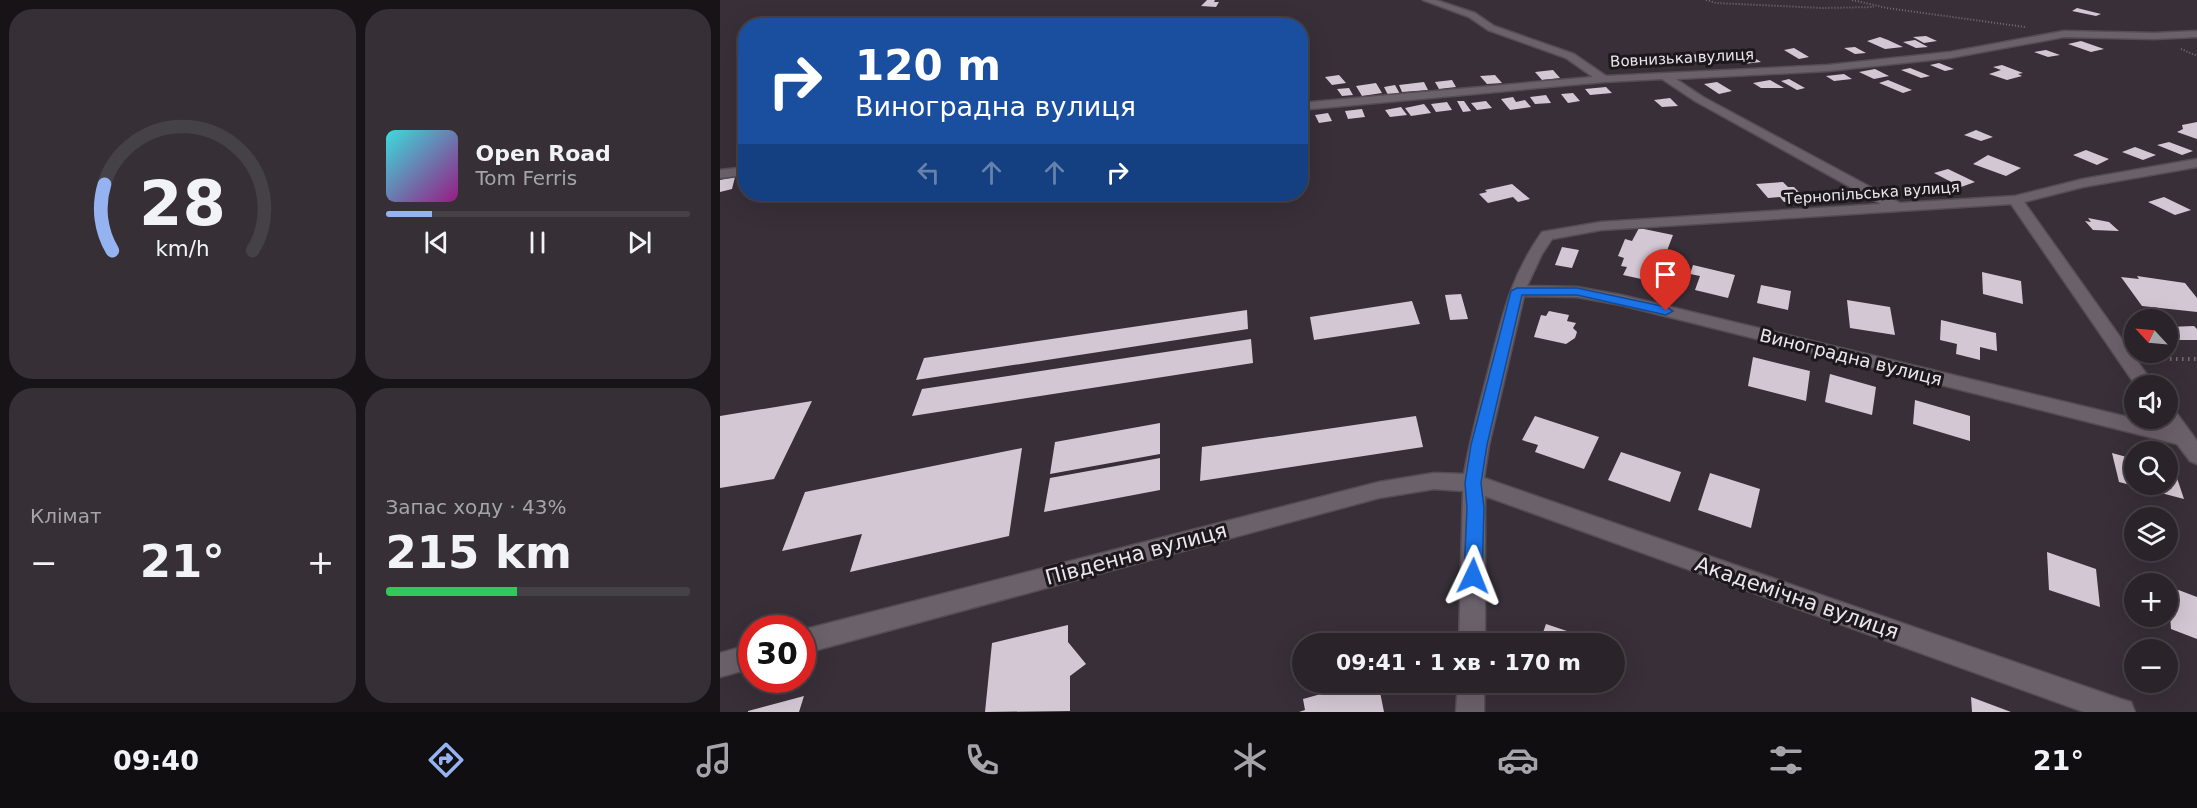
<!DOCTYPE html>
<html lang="uk">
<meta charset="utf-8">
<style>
body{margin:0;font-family:"DejaVu Sans",sans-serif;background:#362f36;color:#f1f3f6;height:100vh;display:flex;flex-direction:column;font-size:22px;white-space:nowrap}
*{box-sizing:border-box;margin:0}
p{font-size:20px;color:#a5a4a8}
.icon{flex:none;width:33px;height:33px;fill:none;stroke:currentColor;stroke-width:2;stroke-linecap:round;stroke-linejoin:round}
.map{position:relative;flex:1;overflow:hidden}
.side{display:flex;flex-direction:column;gap:9px;padding:9px;background:#171317;width:720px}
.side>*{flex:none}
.top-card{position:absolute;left:18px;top:18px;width:570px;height:183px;border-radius:24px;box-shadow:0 6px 24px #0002,0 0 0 2px #464047;background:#1a4fa0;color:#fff;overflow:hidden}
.needle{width:39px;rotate:296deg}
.buttons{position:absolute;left:1404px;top:309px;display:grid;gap:12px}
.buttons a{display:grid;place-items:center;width:54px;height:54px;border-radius:50%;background:#2a232a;box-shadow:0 6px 24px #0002,0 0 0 2px #464047;font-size:30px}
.speed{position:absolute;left:18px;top:615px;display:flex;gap:12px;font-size:30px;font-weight:700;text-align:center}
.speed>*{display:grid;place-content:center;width:78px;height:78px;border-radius:50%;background:#2a232a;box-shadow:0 6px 24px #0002,0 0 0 2px #464047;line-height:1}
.speed .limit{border:9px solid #d22;background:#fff;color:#111}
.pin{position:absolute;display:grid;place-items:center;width:51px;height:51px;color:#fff;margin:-62px -26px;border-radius:50% 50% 50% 0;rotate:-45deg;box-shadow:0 0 6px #0007}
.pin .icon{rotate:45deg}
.me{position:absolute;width:66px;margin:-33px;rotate:2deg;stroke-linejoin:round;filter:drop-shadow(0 0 4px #0008)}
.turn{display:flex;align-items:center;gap:21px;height:126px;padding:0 18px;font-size:27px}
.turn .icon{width:78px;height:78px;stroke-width:2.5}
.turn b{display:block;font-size:42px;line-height:51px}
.lanes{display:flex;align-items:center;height:57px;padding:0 18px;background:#0003;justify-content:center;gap:30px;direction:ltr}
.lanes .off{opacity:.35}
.big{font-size:45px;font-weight:700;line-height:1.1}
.side .widget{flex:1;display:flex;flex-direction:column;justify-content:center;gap:9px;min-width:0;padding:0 21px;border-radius:24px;background:#362f36}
.side .dial{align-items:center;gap:0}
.dial svg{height:156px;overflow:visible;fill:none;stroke:#464047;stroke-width:7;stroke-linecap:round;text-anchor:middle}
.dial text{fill:#f1f3f6;stroke:none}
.song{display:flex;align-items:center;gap:18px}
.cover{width:72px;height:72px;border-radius:9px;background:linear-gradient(135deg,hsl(180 70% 55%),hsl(310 70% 35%))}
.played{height:6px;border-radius:3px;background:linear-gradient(90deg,#95b2f1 15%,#464047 15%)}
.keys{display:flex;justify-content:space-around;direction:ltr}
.heat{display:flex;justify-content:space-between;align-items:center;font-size:33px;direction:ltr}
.charge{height:9px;border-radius:4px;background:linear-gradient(90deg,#34c759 43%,#464047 0)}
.side .tiles{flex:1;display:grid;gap:9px;grid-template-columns:repeat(2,1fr)}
.trip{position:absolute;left:572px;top:633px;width:333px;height:60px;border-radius:30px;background:#2a232a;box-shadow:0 6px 24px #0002,0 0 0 2px #464047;font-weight:700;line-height:60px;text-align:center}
.tab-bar{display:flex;height:96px;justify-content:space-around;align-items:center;background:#110e11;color:#a5a4a8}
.tab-bar .icon{width:42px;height:42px}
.tab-bar .on{color:#95b2f1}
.tab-bar b{font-size:27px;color:#f1f3f6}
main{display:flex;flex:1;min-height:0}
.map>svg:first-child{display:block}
.building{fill:#d3c7d3}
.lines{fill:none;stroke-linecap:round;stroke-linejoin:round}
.minor-casing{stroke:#544d54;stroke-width:3}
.path-far1{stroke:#756e75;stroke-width:2;stroke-dasharray:1 2;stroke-linecap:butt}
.path{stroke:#756e75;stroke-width:4;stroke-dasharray:1.5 4.5;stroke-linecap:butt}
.minor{fill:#6b616b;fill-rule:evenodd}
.route{fill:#1a73e8;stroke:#114b97;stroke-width:1.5}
.labels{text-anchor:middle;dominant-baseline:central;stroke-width:6;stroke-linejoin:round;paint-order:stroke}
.far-street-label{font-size:15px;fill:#ece6ec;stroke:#1c181c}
.street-label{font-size:18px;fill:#ece6ec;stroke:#1c181c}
.near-street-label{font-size:21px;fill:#ece6ec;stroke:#1c181c}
</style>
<main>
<section class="side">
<div class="tiles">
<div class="widget dial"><svg viewBox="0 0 100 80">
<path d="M14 69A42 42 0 1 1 86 69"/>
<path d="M14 69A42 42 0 0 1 10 35" stroke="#95b2f1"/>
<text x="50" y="56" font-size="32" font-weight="700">28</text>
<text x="50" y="72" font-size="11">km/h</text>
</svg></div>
<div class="widget">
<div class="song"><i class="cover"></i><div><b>Open Road</b><p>Tom Ferris</p></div></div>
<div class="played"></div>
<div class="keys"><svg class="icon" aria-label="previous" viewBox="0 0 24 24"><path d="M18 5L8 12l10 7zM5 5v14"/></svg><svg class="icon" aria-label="pause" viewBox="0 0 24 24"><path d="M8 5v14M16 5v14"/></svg><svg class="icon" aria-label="next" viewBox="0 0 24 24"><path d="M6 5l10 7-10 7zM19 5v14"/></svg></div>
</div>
<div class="widget"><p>Клімат</p>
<div class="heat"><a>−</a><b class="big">21°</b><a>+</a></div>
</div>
<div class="widget"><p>Запас ходу · 43%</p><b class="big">215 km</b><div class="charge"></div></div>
</div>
</section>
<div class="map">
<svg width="1477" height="712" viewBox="0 0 1477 712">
<rect width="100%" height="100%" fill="#382f38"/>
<!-- building -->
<path class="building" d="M 487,0 L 495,0 L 494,2 L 499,2 L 496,7 L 481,6 Z
M 1357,8 L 1381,14 L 1376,16 L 1352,11 Z
M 1206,36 L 1217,41 L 1204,43 L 1193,37 Z
M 1160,37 L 1168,40 L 1183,47 L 1165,49 L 1147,41 Z
M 1195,40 L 1208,47 L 1196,48 L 1183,42 Z
M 1361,41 L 1384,49 L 1371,52 L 1348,44 Z
M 1135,47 L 1146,53 L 1135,54 L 1124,48 Z
M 1074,48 L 1089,57 L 1079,59 L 1064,50 Z
M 1326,50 L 1340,55 L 1328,57 L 1314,52 Z
M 1003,52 L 1015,60 L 1004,61 L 993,53 Z
M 981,54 L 990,61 L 976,62 L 967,55 Z
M 1031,56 L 1041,62 L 1024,64 L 1014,58 Z
M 1219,63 L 1234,69 L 1225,71 L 1210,65 Z
M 1282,65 L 1303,73 L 1298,74 L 1302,76 L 1287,80 L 1269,74 L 1281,70 L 1273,67 Z
M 1190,68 L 1210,76 L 1201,78 L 1181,70 Z
M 1155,69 L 1169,76 L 1154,79 L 1139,72 Z
M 833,70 L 840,78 L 822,80 L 815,72 Z
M 1124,74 L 1132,79 L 1114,81 L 1106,76 Z
M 619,75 L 626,83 L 612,85 L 605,77 Z
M 775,75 L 782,83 L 767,84 L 760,76 Z
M 1069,79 L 1085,88 L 1077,90 L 1061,81 Z
M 732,80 L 736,87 L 719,89 L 715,82 Z
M 1050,80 L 1064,88 L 1041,88 L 1033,83 Z
M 1168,80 L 1192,90 L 1183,93 L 1159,83 Z
M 704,82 L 708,90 L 682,92 L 679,85 Z
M 997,82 L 1012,91 L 999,94 L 984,84 Z
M 656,83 L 662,93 L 642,96 L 636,86 Z
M 675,85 L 680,94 L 668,95 L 664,87 Z
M 886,87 L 892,93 L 870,95 L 865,89 Z
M 629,88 L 633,95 L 622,96 L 617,89 Z
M 853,93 L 860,101 L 848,103 L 841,94 Z
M 826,95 L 831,103 L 815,104 L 810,97 Z
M 793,97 L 796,102 L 805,100 L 811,107 L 790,110 L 781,99 Z
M 950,98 L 958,106 L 942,107 L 934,100 Z
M 737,101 L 744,101 L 751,111 L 743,112 Z
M 766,101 L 772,108 L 757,110 L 751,103 Z
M 727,102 L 732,110 L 716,112 L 711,104 Z
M 704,104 L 711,113 L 691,116 L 685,108 Z
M 681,107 L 687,115 L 670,117 L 665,110 Z
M 642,109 L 645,117 L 628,119 L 625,111 Z
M 608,113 L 612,121 L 599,123 L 595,115 Z
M 1477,122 L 1477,139 L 1457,132 L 1463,129 L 1462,125 Z
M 1256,130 L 1273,137 L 1261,141 L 1244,135 Z
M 1449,142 L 1473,151 L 1462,155 L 1437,145 Z
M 1415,147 L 1436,155 L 1423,160 L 1402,152 Z
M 1366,150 L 1389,159 L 1377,165 L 1353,155 Z
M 1268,155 L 1301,168 L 1286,176 L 1253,164 Z
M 1228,169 L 1255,182 L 1241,187 L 1214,173 Z
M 15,177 L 12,189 L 0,192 L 0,180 Z
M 1063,182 L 1068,187 L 1074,187 L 1080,193 L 1074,194 L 1081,201 L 1064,202 L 1060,197 L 1048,198 L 1036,184 Z
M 792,184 L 810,199 L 798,202 L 793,197 L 768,203 L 759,194 L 767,192 L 765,190 Z
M 1444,197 L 1471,210 L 1455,215 L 1428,202 Z
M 1368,218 L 1389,222 L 1399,231 L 1373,230 L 1365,221 L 1371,222 Z
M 919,228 L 953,235 L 935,282 L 903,275 L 907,267 L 901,266 L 904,258 L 898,256 L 905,239 L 912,241 Z
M 842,247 L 859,250 L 852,268 L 835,265 Z
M 973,265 L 1015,275 L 1008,298 L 975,290 L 980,276 L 970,274 Z
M 1262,272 L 1301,281 L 1303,304 L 1263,294 Z
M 1417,276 L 1465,283 L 1477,298 L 1477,312 L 1422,306 L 1401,277 L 1419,279 Z
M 1041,285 L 1071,291 L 1068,310 L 1037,303 Z
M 741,294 L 748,319 L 730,320 L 725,295 Z
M 1127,300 L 1170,307 L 1175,335 L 1130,328 Z
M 692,301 L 700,324 L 594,340 L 590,317 Z
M 527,310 L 528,329 L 196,380 L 204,358 Z
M 829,311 L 849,315 L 847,321 L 856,323 L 853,328 L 857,332 L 855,338 L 846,344 L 814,337 L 821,315 L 826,316 Z
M 1221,320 L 1276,333 L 1277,351 L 1260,347 L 1260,360 L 1236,354 L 1237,344 L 1220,340 Z
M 1474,326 L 1477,329 L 1477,340 L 1448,340 L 1448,327 Z
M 531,339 L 533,363 L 192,416 L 202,389 Z
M 1033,357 L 1090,371 L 1086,401 L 1028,386 Z
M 1110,374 L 1156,387 L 1152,415 L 1105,402 Z
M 1195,400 L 1250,416 L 1250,441 L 1193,424 Z
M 92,401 L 54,479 L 0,488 L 0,416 Z
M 696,416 L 703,447 L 480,481 L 482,447 Z
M 815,416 L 879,437 L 864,469 L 815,452 L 818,445 L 802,440 Z
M 440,423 L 440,454 L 330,474 L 335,442 Z
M 302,448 L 289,536 L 130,572 L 142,534 L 62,551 L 85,492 Z
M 901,452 L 961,472 L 950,502 L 888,480 Z
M 1392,453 L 1414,459 L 1414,484 L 1448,484 L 1448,467 L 1454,469 L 1464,499 L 1399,482 Z
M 440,458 L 440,490 L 324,512 L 330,478 Z
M 990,473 L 1040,489 L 1031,528 L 978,510 Z
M 1327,552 L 1376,569 L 1380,607 L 1329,590 Z
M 1448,586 L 1477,597 L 1477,639 L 1451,629 Z
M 826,624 L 868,638 L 867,644 L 819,644 Z
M 348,625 L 348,642 L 366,664 L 350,676 L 350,711 L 265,712 L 272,643 Z
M 644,682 L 658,682 L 664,712 L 579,712 L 585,710 L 583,699 Z
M 830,682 L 856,682 L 854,691 Z
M 84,696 L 79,712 L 28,712 L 28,711 Z
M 1251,697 L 1291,712 L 1252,712 Z"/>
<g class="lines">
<defs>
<path id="minor" d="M 703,0 L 716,0 L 755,13 L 774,26 L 854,54 L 886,76 L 1108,65 L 1230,52 L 1344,31 L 1434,33 L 1477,31 L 1477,37 L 1434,39 L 1344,37 L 1230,58 L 1108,71 L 956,79 L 983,97 L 1180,203 L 1295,196 L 1363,179 L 1477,159 L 1477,167 L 1363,187 L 1304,202 L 1435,386 L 1416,386 L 1291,204 L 881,230 L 832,239 L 822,254 L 807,286 L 857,287 L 901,295 L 1445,426 L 1440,418 L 1448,418 L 1448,409 L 1455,411 L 1477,441 L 1477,464 L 1470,461 L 1457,444 L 901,305 L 857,297 L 804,296 L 769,445 L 764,478 L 1401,699 L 1411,702 L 1415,712 L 1364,712 L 765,496 L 765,644 L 739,644 L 743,491 L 714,489 L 659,498 L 82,654 L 82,630 L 659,482 L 714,473 L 744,474 C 750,440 759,406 768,372 C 782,318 789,279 822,232 L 881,222 L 1161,204 L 975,101 L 942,79 L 884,82 L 580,110 L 580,103 L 873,77 L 846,58 L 768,30 L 749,17 Z
M 26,167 L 26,175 L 0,178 L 0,170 Z
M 32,644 L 32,668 L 0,677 L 0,653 Z
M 738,682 L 764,682 L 764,712 L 736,712 Z"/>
</defs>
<!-- minor casing -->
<use href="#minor" class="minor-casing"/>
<!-- path-far1 -->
<path class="path-far1" d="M 986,0 L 996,3 L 1103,8 L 1154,7
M 1132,0 L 1167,8 L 1305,27
M 1461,49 L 1477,56"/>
<!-- path -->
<path class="path" d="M 1426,359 L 1477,359"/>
<!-- minor -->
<use href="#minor" class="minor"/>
</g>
<!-- route -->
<path class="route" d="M 797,288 L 857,288 L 946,307 L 953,311 L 946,315 L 857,295 L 802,295 L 767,445 L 761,483 L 764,508 L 762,576 L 760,581 L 753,584 L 747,581 L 744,576 L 747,508 L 745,483 L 751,445 L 791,291 Z"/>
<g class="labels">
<!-- far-street labels -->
<g class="far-street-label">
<text transform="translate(962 58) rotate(-3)">Вовнизька вулиця</text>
<text transform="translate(1152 193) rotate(-4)">Тернопільська вулиця</text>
</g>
<!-- street labels -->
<g class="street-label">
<text transform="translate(1131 357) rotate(14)">Виноградна вулиця</text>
</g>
<!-- near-street labels -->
<g class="near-street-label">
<text transform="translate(416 554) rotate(-15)">Південна вулиця</text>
<text transform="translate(1077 598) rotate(19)">Академічна вулиця</text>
</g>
</g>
</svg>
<div class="buttons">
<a><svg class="needle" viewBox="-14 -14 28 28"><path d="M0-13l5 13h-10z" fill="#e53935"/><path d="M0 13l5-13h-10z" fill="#a5a4a8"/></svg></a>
<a><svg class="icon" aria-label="sound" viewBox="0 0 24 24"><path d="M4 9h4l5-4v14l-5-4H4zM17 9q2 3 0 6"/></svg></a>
<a><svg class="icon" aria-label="search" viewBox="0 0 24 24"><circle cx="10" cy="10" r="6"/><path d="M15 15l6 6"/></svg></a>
<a><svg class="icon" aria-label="layers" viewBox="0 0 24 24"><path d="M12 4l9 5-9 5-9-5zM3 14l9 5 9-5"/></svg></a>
<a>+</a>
<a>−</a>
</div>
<div class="speed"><div class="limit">30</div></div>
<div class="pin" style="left:946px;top:311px;background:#d93025"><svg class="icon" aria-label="arrive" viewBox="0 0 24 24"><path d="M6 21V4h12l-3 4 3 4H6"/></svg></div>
<svg class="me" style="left:753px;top:576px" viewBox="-20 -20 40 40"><path d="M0-17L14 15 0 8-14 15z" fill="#1a73e8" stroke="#fff" stroke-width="4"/></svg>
<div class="trip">09:41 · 1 хв · 170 m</div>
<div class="top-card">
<div class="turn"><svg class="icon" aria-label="right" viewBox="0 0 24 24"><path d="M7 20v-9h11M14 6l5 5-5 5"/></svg><div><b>120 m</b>Виноградна вулиця</div></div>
<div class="lanes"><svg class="icon off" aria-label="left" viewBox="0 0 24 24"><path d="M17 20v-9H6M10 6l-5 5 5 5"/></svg><svg class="icon off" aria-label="ahead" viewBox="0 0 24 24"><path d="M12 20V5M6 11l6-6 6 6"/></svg><svg class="icon off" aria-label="ahead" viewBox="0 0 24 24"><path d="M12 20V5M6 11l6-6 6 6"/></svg><svg class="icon" aria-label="right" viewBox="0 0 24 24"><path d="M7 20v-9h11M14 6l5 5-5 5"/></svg></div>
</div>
</div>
</main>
<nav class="tab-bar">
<b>09:40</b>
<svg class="icon on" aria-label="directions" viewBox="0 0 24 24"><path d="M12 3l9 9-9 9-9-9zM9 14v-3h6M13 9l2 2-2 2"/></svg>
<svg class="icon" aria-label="music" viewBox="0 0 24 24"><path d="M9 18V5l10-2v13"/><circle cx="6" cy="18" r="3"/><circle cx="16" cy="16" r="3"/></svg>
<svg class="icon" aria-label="phone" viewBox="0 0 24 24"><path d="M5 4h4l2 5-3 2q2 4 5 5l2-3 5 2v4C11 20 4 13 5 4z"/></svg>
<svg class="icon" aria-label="climate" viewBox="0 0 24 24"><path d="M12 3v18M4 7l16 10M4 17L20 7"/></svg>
<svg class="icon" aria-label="car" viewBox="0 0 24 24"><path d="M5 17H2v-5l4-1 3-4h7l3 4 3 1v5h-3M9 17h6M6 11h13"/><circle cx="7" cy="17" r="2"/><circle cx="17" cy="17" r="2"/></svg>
<svg class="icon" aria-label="filters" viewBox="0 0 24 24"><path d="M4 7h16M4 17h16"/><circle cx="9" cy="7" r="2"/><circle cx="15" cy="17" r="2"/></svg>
<b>21°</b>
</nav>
